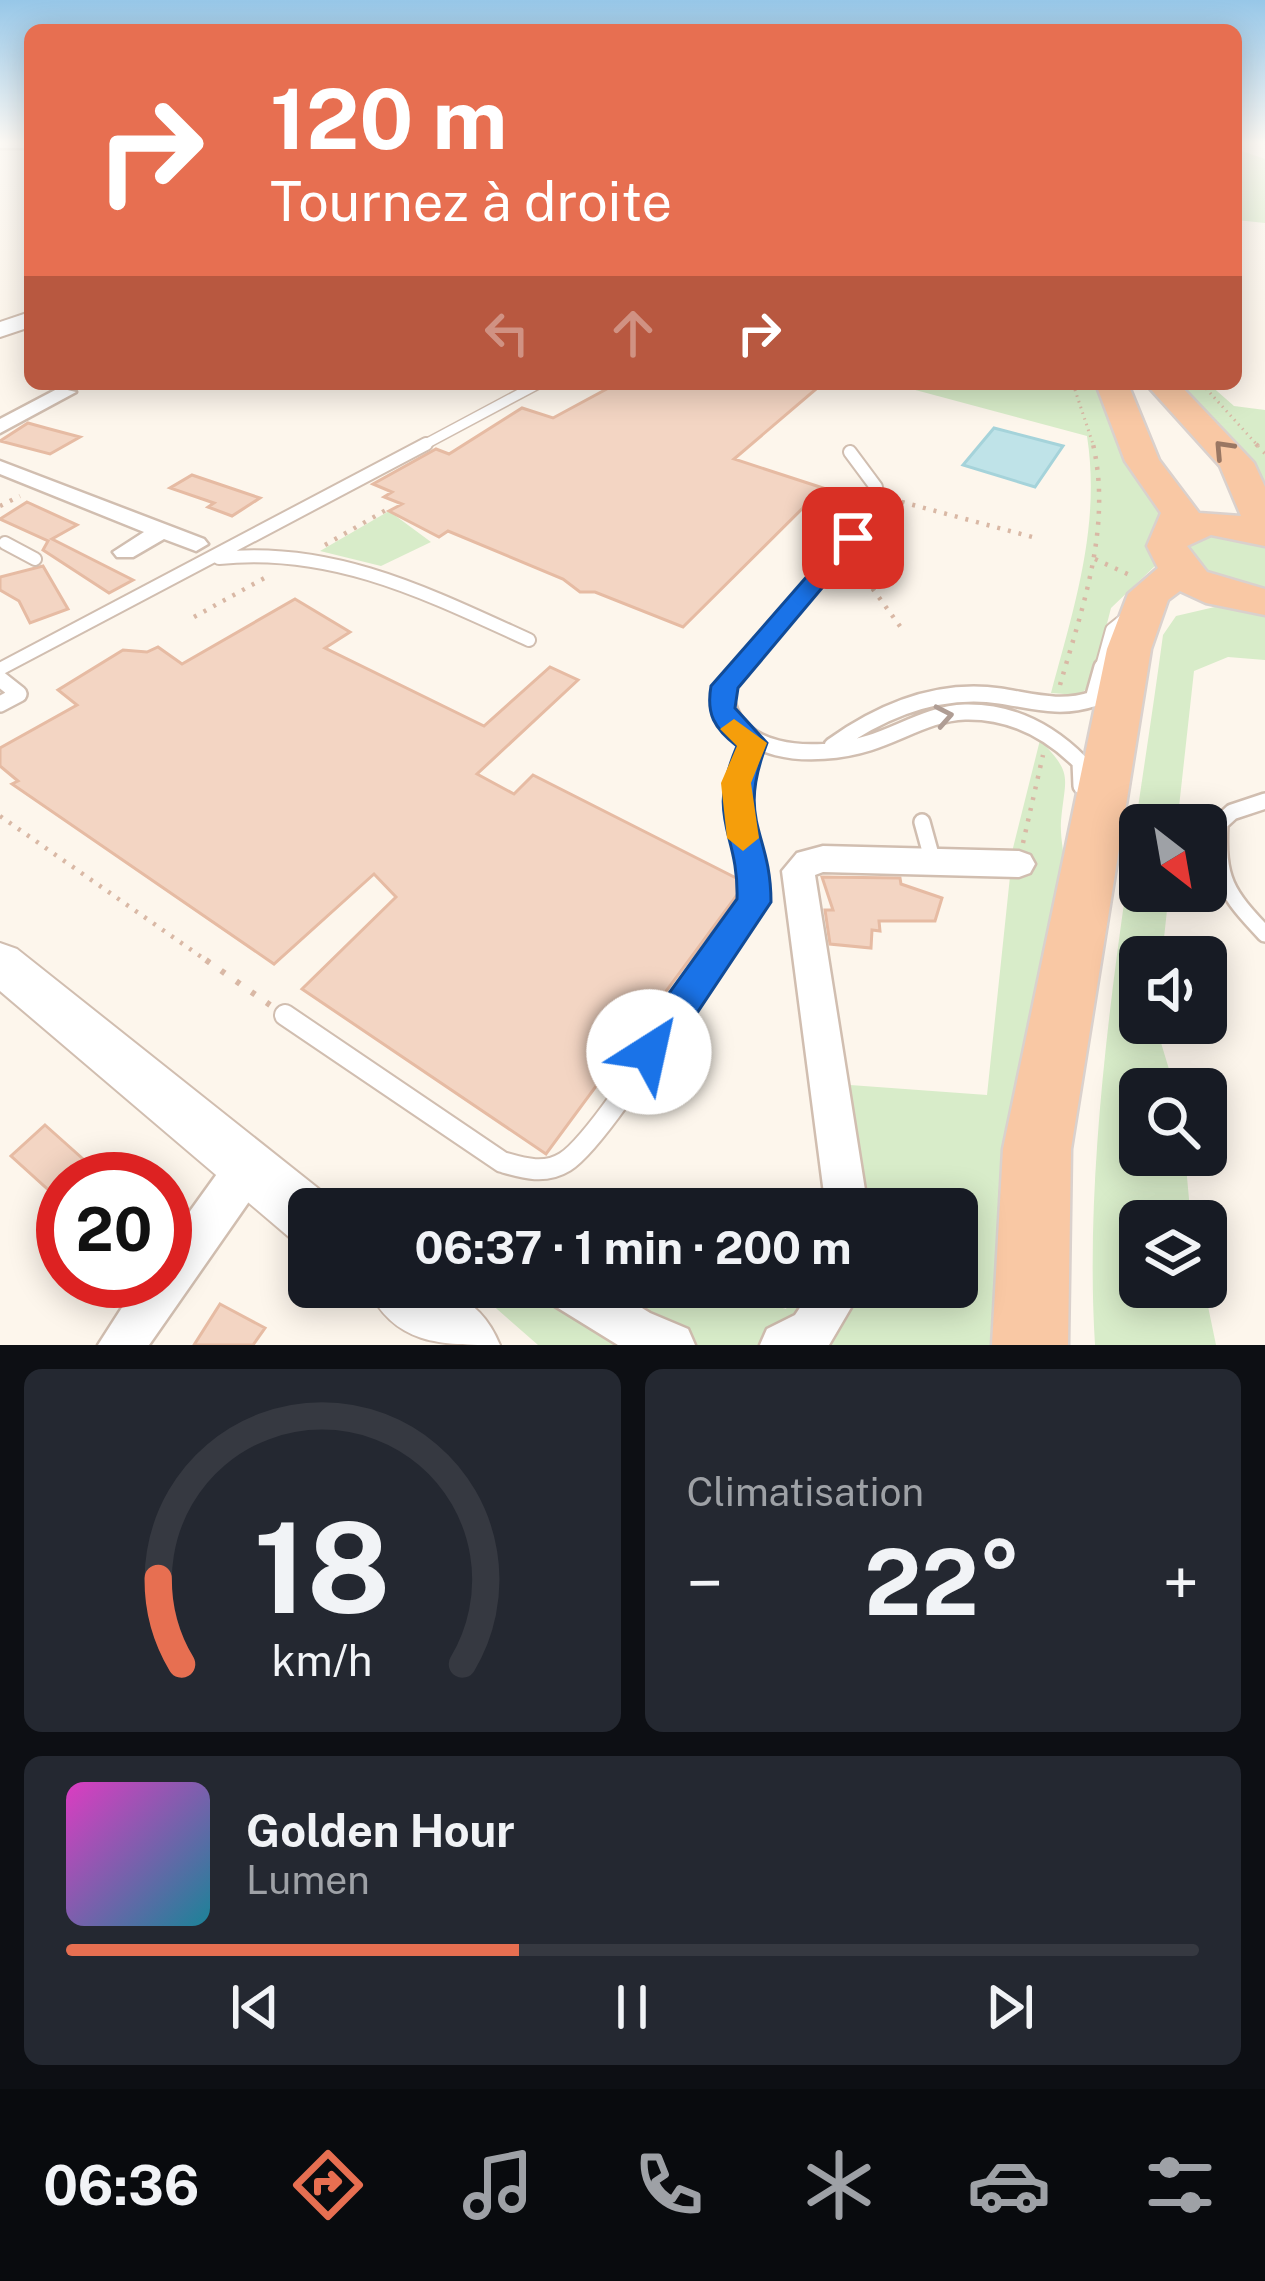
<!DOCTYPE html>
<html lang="fr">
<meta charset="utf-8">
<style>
body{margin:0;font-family:"Public Sans",sans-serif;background:#242831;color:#f1f3f6;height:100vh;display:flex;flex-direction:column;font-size:45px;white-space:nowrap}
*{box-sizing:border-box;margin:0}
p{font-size:39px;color:#9ea1a6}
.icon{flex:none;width:66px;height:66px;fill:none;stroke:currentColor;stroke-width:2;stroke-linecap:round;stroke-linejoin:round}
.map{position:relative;height:1345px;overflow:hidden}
.sheet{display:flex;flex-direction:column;gap:24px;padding:24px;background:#0d0f14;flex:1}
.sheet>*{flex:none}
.hud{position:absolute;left:24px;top:24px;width:1218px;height:366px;border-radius:18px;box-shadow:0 6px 30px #0003;background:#e76f51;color:#fff;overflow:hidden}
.needle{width:78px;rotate:149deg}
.buttons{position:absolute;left:1119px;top:804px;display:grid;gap:24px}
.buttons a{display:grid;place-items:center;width:108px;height:108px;border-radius:18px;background:#171b24;box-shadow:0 6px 30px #0003;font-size:60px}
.speed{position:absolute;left:36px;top:1152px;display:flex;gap:24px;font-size:60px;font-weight:700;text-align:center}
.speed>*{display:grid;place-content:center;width:156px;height:156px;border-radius:50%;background:#171b24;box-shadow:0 6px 30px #0003;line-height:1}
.speed .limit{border:18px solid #d22;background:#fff;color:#111}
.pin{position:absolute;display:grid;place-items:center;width:102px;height:102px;color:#fff;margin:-51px;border-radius:24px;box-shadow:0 6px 18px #0006}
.me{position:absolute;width:132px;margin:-66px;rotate:35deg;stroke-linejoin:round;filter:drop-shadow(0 0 9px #0008)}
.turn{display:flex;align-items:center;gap:42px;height:252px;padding:0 48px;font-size:54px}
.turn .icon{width:156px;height:156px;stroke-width:2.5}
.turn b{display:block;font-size:84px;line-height:102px}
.lanes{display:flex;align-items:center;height:114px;padding:0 48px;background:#0003;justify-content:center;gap:60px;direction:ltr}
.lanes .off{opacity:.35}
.big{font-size:90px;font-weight:700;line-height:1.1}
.sheet .tile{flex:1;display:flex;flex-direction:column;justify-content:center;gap:18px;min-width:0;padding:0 42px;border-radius:18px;background:#242831}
.sheet .dial{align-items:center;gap:0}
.dial svg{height:312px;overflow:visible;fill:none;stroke:#363941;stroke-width:7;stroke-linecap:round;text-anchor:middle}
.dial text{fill:#f1f3f6;stroke:none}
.song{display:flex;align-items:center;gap:36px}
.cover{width:144px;height:144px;border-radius:18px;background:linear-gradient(135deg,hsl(310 70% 55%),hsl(190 70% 35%))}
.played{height:12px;border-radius:6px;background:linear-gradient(90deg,#e76f51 40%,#363941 40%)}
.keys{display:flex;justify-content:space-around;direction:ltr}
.heat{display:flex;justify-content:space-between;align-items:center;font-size:66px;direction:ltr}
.sheet .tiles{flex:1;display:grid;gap:24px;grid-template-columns:1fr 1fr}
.tile:last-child{grid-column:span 2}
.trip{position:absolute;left:288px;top:1188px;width:690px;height:120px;border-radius:18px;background:#171b24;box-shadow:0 6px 30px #0003;font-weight:700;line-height:120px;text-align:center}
.tabs{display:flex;height:192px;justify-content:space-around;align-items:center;background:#090b0e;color:#9ea1a6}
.tabs .icon{width:84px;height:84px}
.tabs .current{color:#e76f51}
.tabs b{font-size:54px;color:#f1f3f6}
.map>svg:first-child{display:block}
.green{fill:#d8ecc9}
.water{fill:#bfe3e8;stroke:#a5d3da;stroke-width:3}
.building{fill:#f3d5c3;stroke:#e6bba3;stroke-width:3}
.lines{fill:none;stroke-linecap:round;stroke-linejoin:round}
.service-far3-casing{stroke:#d1beb0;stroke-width:12}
.service-far2-casing{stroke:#d1beb0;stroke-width:16}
.service-far1-casing{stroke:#d1beb0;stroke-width:20}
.service-casing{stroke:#d1beb0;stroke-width:24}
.minor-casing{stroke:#d1beb0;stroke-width:5}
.tertiary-casing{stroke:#d1beb0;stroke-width:4}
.trunk-casing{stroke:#dad1cd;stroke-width:5}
.path-far2{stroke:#d9b8a5;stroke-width:3;stroke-dasharray:1.5 4.5;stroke-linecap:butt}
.path-far1{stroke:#d9b8a5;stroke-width:4.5;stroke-dasharray:3 8;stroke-linecap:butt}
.path{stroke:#d9b8a5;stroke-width:6;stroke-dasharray:4.5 14;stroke-linecap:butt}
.service-far3{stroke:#fff;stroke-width:9}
.service-far2{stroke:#fff;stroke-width:12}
.service-far1{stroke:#fff;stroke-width:15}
.service{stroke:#fff;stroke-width:20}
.minor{fill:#fff;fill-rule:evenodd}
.tertiary{fill:#fff;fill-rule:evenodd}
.trunk{fill:#f9c8a4;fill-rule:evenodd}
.oneway{stroke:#9a7763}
.oneway2{stroke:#af9d94}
.route{fill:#1a73e8;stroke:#114b97;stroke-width:3}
.slow{fill:#f59e0b}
</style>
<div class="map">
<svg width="1265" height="1345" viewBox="0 0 1265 1345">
<rect width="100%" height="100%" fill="#fdf6ec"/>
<!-- green -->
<path class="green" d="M 1236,149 L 1265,159 L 1265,223 L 1236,220 Z
M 893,384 L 1095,384 L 1125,464 L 1167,516 L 1150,544 L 1156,565 L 1111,608 L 1091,686 L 1078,695 L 1051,693 C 1074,607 1101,526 1087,436 Z
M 1182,384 L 1209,384 L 1234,406 L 1265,410 L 1265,497 L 1258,472 Z
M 389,511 L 431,542 L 381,566 L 320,551 Z
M 1216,532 L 1265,542 L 1265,589 C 1232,589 1204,576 1187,548 L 1190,541 Z
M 1219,606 L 1265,611 L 1265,660 L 1228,657 L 1194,671 L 1177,825 L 1140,825 L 1140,891 L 1169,891 L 1162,957 L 1140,957 L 1140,1023 L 1155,1023 L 1175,1089 L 1140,1089 L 1140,1155 L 1185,1155 L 1191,1221 L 1140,1221 L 1140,1287 L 1204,1287 L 1216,1345 L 1095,1345 C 1081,1121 1133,859 1163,635 L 1176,616 Z
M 1040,740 C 1074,775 1065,776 1061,821 C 1060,837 1064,855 1066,871 L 999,1345 L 538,1345 L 472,1287 L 710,1287 L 786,1309 L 797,1287 L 957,1287 L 957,1209 L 824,1209 L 809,1082 L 987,1095 L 1013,848 Z"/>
<!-- water -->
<path class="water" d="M 994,428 L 1063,446 L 1035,487 L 963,465 Z"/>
<!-- building -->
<path class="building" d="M 616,384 L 822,384 L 734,459 L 823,488 L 683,627 L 595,592 L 580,592 L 563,579 L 448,531 L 439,537 L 389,511 L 402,504 L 384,497 L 392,492 L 373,484 L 436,449 L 449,454 L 522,408 L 553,418 Z
M 28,423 L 46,428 L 80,437 L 50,454 L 0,441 Z
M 192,475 L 260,498 L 232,516 L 208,507 L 214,503 L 170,488 Z
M 27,502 L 77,525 L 52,539 L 133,580 L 109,593 L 43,550 L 48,541 L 0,519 Z
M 43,566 L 68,609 L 30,623 L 19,601 L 0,590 L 0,577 Z
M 295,599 L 350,632 L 325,648 L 484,726 L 550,667 L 578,680 L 477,774 L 514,794 L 533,775 L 738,879 L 740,891 L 546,1154 L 302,989 L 396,897 L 374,874 L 274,964 L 12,784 L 18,781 L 0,766 L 0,748 L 77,705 L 58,690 L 123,650 L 147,652 L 158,647 L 182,664 Z
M 822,877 L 900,878 L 901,884 L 942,898 L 935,921 L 879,921 L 880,931 L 872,930 L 871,948 L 830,944 L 825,910 L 833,910 Z
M 45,1125 L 92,1167 L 80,1179 L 63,1179 L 63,1203 L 11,1156 Z
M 220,1304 L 265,1328 L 253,1345 L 194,1345 Z"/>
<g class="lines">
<defs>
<path id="service-far3" d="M 420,447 L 538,384"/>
<path id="service-far2" d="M 5,543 L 35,559
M 219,558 C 333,546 428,594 529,640
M 0,669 L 426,444
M 739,670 L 877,511 L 876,487 L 850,452
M 1101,670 L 1112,630 L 1127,618"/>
<path id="service-far1" d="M 741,667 L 725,686 C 726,758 815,760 869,743 C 901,733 931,713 965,712 C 1010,711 1049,731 1080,762 L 1081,786
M 0,679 L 19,694 L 0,704
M 832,746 C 881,711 938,687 1000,696 C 1033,701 1060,710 1093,699 L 1102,667
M 1265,801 L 1232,812 L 1220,823 C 1217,880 1226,893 1265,934
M 922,822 L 933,862
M 711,963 L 754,902 L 739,809 L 753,743"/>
<path id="service" d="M 285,1015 L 502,1162 C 523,1168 544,1175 565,1162 C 600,1140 684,1001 713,960"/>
<path id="minor" d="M 0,144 L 30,144 L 30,148 L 0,148 Z
M 59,388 L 76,392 L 0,433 L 0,419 Z
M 0,461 L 204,539 L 208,544 L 196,551 L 164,539 L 133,557 L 117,557 L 113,552 L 144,532 L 0,474 Z
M 823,846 L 1019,851 L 1030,855 L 1035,864 L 1030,873 L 1019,877 L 823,872 L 815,875 L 868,1209 L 826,1209 L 782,871 L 797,853 Z
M 247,1147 L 262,1153 L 268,1168 L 262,1183 L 149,1345 L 98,1345 L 139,1281 L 165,1281 L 165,1246 L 232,1153 Z
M 544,1287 L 608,1287 L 650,1313 L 688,1329 L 695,1345 L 618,1345 L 550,1303 Z
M 814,1287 L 863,1287 L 829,1345 L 760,1345 L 767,1329 L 795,1315 Z"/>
<path id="tertiary" d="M 30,312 L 30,327 L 0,337 L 0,322 Z
M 0,943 L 17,949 L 329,1197 L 334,1209 L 309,1209 L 309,1245 L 289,1237 L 0,991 Z
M 367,1287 C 426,1287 474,1282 500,1345 C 440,1345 394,1345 367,1287 Z"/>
<path id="trunk" d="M 1096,384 L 1128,384 L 1159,460 L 1199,513 L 1241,516 L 1220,466 L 1146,384 L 1179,384 L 1254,463 L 1265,487 L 1265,546 L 1211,535 L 1187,546 L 1207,572 L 1265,589 L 1265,615 L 1206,603 L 1180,591 L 1168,600 L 1151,649 L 1071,1149 L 1068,1345 L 992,1345 L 1003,1149 L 1107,649 L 1128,594 L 1158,568 L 1147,546 L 1161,513 L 1125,461 Z"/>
</defs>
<!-- service-far3 casing -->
<use href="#service-far3" class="service-far3-casing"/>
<!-- service-far2 casing -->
<use href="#service-far2" class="service-far2-casing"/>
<!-- service-far1 casing -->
<use href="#service-far1" class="service-far1-casing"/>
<!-- service casing -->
<use href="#service" class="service-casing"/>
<!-- minor casing -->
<use href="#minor" class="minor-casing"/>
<!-- tertiary casing -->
<use href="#tertiary" class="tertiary-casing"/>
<!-- trunk casing -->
<use href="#trunk" class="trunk-casing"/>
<!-- path-far2 -->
<path class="path-far2" d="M 1073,384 L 1094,447
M 1202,384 L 1259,447"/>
<!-- path-far1 -->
<path class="path-far1" d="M 1256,444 L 1265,453
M 891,499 L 1036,538
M 0,506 L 20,496
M 325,545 L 386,510
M 1095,559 L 1134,577
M 845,572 L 867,581 L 902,629
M 194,617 L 268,576
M 1060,685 C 1083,605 1112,527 1093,444
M 0,816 L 210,963
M 1023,843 L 1043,755"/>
<!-- path -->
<path class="path" d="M 206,960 L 270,1005"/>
<!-- service-far3 -->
<use href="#service-far3" class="service-far3"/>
<!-- service-far2 -->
<use href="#service-far2" class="service-far2"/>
<!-- service-far1 -->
<use href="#service-far1" class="service-far1"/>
<!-- service -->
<use href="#service" class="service"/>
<!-- minor -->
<use href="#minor" class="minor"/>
<!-- tertiary -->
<use href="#tertiary" class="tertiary"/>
<!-- trunk -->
<use href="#trunk" class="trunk"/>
</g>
<!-- one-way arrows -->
<defs><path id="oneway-chevron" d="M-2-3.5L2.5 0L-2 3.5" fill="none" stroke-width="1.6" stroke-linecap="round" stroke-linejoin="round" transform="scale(3)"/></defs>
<use class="oneway" href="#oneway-chevron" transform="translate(1223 449) rotate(-133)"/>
<use class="oneway2" href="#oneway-chevron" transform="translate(944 716) rotate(-11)"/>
<!-- sky -->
<linearGradient id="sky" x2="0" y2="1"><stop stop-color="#97c7e8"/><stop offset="0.43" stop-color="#fefbf6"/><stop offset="1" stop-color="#fefbf6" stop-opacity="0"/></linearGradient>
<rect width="1265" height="332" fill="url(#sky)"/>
<!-- route -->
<path class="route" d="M 844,534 L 864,538 L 738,688 L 735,708 L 767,743 C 736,823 771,830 771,902 L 663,1064 L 649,1069 L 636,1064 L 630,1052 L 636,1039 L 737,899 C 739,830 705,822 737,746 C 714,728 706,714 711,686 Z"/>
<!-- slow -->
<path class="slow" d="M 734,719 L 767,743 L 751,783 L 759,838 L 743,851 L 727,838 L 721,783 L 737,746 L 720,729 Z"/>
</svg>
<div class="buttons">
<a><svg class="needle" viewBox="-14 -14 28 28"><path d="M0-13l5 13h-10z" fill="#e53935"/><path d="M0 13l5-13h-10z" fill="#9ea1a6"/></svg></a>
<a><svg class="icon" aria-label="sound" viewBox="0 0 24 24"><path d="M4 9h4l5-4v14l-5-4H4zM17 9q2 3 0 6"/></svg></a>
<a><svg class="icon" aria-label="search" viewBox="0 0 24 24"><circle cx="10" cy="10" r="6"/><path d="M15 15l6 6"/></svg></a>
<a><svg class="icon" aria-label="layers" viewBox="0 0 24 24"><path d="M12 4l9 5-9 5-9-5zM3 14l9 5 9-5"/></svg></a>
</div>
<div class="speed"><div class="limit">20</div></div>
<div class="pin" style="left:853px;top:538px;background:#d93025"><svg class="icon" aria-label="arrive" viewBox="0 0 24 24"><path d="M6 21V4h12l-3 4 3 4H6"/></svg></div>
<svg class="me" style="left:649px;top:1052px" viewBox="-20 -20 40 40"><circle r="19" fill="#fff"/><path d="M0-13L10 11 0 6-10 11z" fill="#1a73e8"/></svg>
<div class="trip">06:37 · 1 min · 200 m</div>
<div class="hud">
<div class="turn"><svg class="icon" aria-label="right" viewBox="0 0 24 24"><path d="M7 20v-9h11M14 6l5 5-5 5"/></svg><div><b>120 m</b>Tournez à droite</div></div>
<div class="lanes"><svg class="icon off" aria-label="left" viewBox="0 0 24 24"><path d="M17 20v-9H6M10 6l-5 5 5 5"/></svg><svg class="icon off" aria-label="ahead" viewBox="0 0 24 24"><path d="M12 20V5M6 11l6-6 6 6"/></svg><svg class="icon" aria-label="right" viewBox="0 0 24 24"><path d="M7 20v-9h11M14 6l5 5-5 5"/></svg></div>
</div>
</div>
<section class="sheet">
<div class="tiles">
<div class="tile dial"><svg viewBox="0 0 100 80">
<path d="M14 69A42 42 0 1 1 86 69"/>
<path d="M14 69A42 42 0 0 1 8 47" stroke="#e76f51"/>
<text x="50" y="56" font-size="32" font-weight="700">18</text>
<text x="50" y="72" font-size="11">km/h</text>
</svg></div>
<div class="tile"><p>Climatisation</p>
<div class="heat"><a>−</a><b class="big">22°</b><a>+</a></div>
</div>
<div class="tile">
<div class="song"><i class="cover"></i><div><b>Golden Hour</b><p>Lumen</p></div></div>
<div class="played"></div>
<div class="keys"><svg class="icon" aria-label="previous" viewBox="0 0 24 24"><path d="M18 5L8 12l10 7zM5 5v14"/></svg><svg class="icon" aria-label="pause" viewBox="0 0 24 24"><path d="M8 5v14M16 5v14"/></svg><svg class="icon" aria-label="next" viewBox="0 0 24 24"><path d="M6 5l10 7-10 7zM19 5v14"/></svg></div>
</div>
</div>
</section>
<nav class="tabs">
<b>06:36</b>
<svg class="icon current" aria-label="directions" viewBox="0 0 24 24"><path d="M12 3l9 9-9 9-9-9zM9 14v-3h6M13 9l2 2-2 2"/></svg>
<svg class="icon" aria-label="music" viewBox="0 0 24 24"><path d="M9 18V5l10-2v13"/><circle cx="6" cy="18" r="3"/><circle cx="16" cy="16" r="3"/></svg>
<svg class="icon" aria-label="phone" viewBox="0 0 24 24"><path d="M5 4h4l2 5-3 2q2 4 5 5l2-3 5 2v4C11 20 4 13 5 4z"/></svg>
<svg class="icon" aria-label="climate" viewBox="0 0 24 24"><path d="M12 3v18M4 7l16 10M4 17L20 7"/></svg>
<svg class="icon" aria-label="car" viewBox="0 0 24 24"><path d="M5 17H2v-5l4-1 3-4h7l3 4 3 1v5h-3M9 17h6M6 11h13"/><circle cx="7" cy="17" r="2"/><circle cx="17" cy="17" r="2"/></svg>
<svg class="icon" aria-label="filters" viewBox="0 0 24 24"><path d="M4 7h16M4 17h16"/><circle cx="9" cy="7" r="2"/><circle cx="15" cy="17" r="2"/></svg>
</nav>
